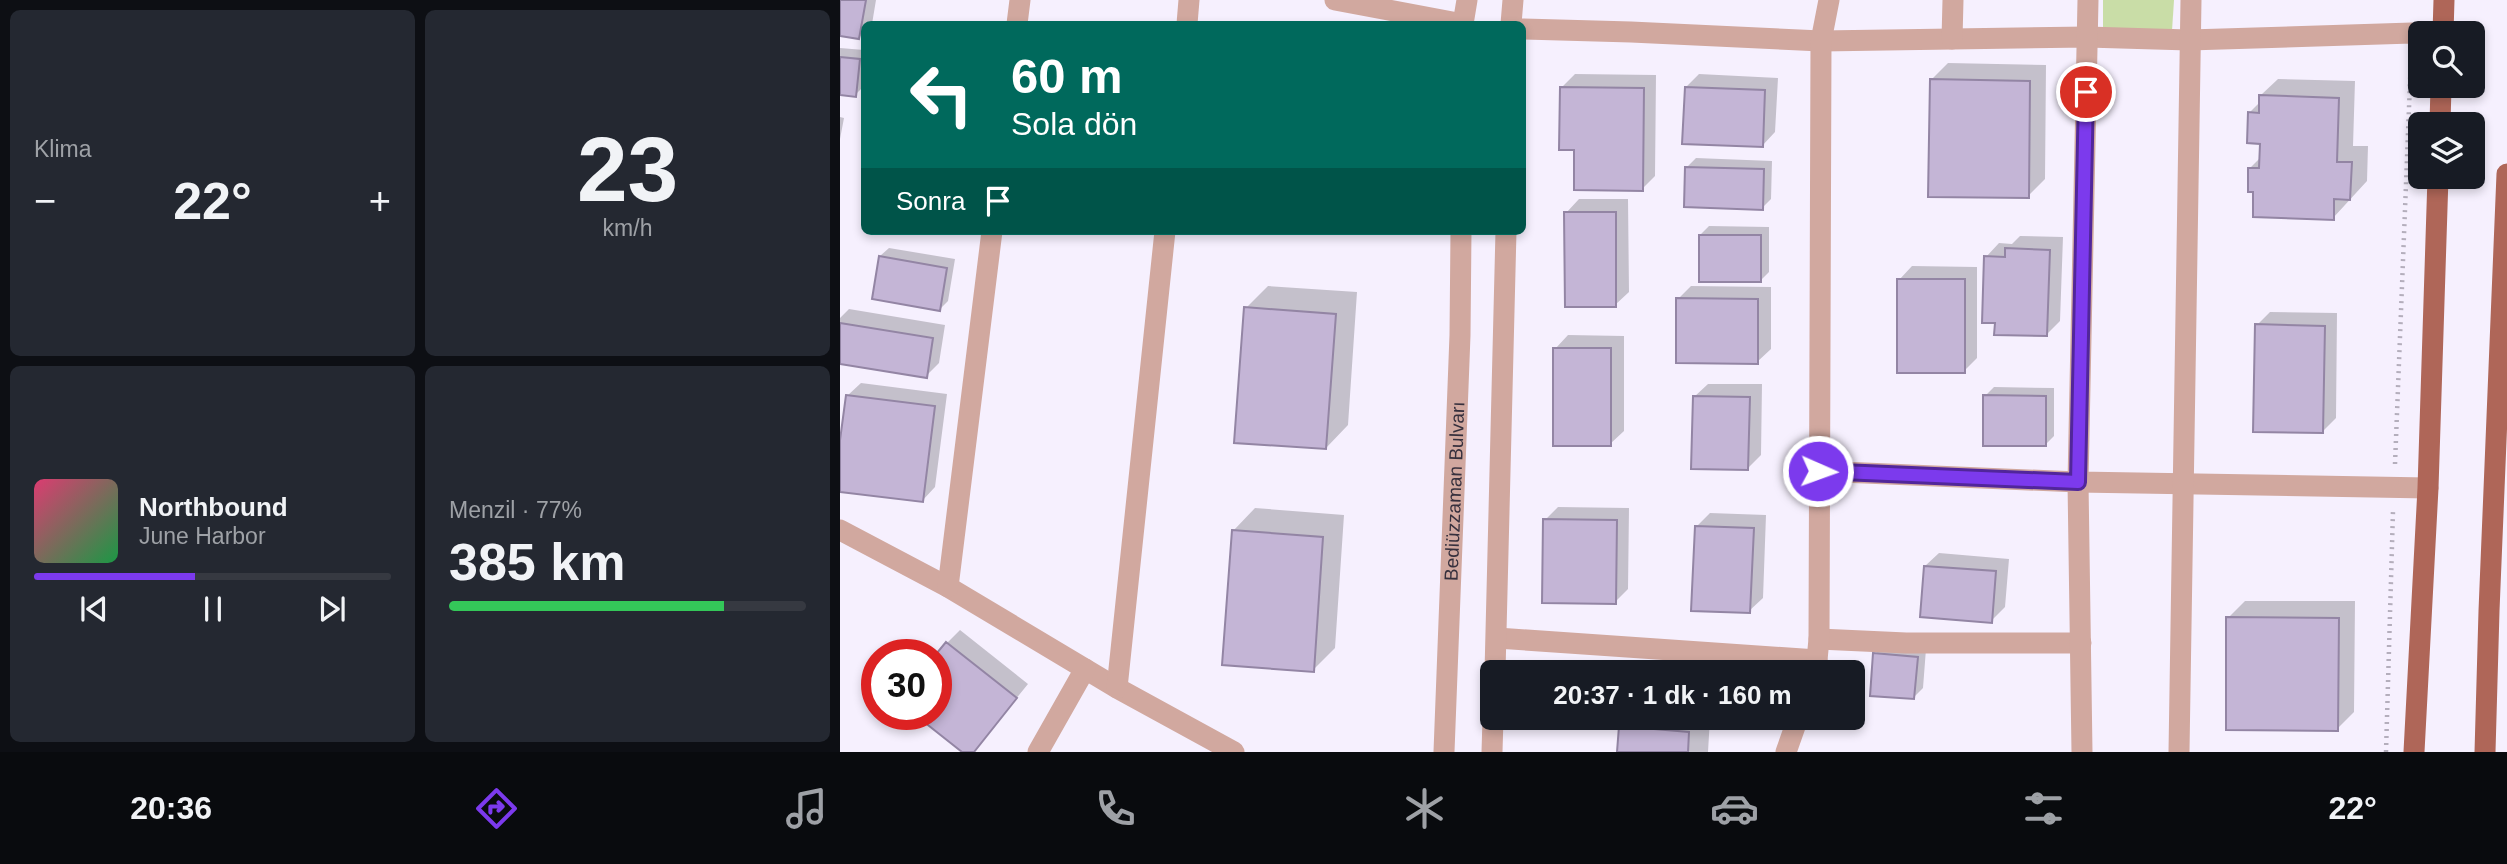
<!DOCTYPE html>
<html lang="tr">
<meta charset="utf-8">
<style>
body{margin:0;font-family:Helvetica,sans-serif;background:#242831;color:#f1f3f6;height:100vh;display:flex;flex-direction:column;font-size:26px;white-space:nowrap}
*{box-sizing:border-box;margin:0}
p{font-size:23px;color:#9ea1a6}
.icon{flex:none;width:38px;height:38px;fill:none;stroke:currentColor;stroke-width:2;stroke-linecap:round;stroke-linejoin:round}
.map{position:relative;flex:1;overflow:hidden}
.side{display:flex;flex-direction:column;gap:10px;padding:10px;background:#0d0f14;width:840px}
.side>*{flex:none}
.banner{position:absolute;left:21px;top:21px;width:665px;height:214px;border-radius:10px;box-shadow:0 4px 10px #0003;background:#00695c;color:#fff;overflow:hidden}
.fabs{position:absolute;left:1568px;top:21px;display:grid;gap:14px}
.fabs a{display:grid;place-items:center;width:77px;height:77px;border-radius:10px;background:#171b24;box-shadow:0 4px 10px #0003;font-size:35px}
.speed{position:absolute;left:21px;top:639px;display:flex;gap:14px;font-size:35px;font-weight:700;text-align:center}
.speed>*{display:grid;place-content:center;width:91px;height:91px;border-radius:50%;background:#171b24;box-shadow:0 4px 10px #0003;line-height:1}
.speed .limit{border:10px solid #d22;background:#fff;color:#111}
.pin{position:absolute;display:grid;place-items:center;width:60px;height:60px;color:#fff;margin:-30px;border:4px solid #fff;border-radius:50%;box-shadow:0 2px 7px #0007}
.me{position:absolute;width:77px;margin:-38px;rotate:92deg;stroke-linejoin:round;filter:drop-shadow(0 0 5px #0008)}
.turn{display:flex;align-items:center;gap:24px;height:147px;padding:0 35px;font-size:32px}
.turn .icon{width:91px;height:91px;stroke-width:2.5}
.turn b{display:block;font-size:49px;line-height:60px}
.then{display:flex;align-items:center;height:66px;padding:0 35px;background:#0003;gap:14px;font-size:26px}
.big{font-size:52px;font-weight:800;line-height:1.1}
.side .widget{flex:1;display:flex;flex-direction:column;justify-content:center;gap:10px;min-width:0;padding:0 24px;border-radius:10px;background:#242831}
.side .dial{align-items:center;gap:0}
.dial b{font-size:91px;line-height:1}
.song{display:flex;align-items:center;gap:21px}
.cover{width:84px;height:84px;border-radius:10px;background:linear-gradient(135deg,hsl(340 70% 55%),hsl(140 70% 35%))}
.played{height:7px;border-radius:4px;background:linear-gradient(90deg,#7c3aed 45%,#363941 45%)}
.keys{display:flex;justify-content:space-around;direction:ltr}
.heat{display:flex;justify-content:space-between;align-items:center;font-size:38px;direction:ltr}
.charge{height:10px;border-radius:5px;background:linear-gradient(90deg,#34c759 77%,#363941 0)}
.side .tiles{flex:1;display:grid;gap:10px;grid-template-columns:repeat(2,1fr)}
.trip{position:absolute;left:640px;top:660px;width:385px;height:70px;border-radius:10px;background:#171b24;box-shadow:0 4px 10px #0003;font-weight:800;line-height:70px;text-align:center}
.tab-bar{display:flex;height:112px;justify-content:space-around;align-items:center;background:#090b0e;color:#9ea1a6}
.tab-bar .icon{width:49px;height:49px}
.tab-bar .current{color:#7c3aed}
.tab-bar b{font-size:32px;color:#f1f3f6}
main{display:flex;flex:1;min-height:0}
.map>svg:first-child{display:block}
.green{fill:#c9dda7}
.shadow{fill:#0003}
.building{fill:#c4b5d6;stroke:#9385a4;stroke-width:2}
.lines{fill:none;stroke-linecap:round;stroke-linejoin:round}
.path{stroke:#b4aebc;stroke-width:4.5;stroke-dasharray:2 5;stroke-linecap:butt}
.minor{stroke:#d1a89f;stroke-width:21}
.major{stroke:#af6658;stroke-width:21}
.route-casing{stroke:#51269a;stroke-width:18}
.route{stroke:#7c3aed;stroke-width:12}
.labels{text-anchor:middle;dominant-baseline:central;stroke-width:7;stroke-linejoin:round;paint-order:stroke}
.street-label{font-size:19px;fill:#36303d;stroke:#fff}
</style>
<main>
<section class="side">
<div class="tiles">
<div class="widget"><p>Klima</p>
<div class="heat"><a>−</a><b class="big">22°</b><a>+</a></div>
</div>
<div class="widget dial"><b>23</b><p>km/h</p></div>
<div class="widget">
<div class="song"><i class="cover"></i><div><b>Northbound</b><p>June Harbor</p></div></div>
<div class="played"></div>
<div class="keys"><svg class="icon" aria-label="previous" viewBox="0 0 24 24"><path d="M18 5L8 12l10 7zM5 5v14"/></svg><svg class="icon" aria-label="pause" viewBox="0 0 24 24"><path d="M8 5v14M16 5v14"/></svg><svg class="icon" aria-label="next" viewBox="0 0 24 24"><path d="M6 5l10 7-10 7zM19 5v14"/></svg></div>
</div>
<div class="widget"><p>Menzil · 77%</p><b class="big">385 km</b><div class="charge"></div></div>
</div>
</section>
<div class="map">
<svg width="1667" height="752" viewBox="0 0 1667 752">
<rect width="100%" height="100%" fill="#f6f0fe"/>
<!-- green -->
<path class="green" d="M 1263,0 L 1334,0 L 1332,31 L 1263,28 Z"/>
<!-- shadow -->
<path class="shadow" d="M 0,0 L 36,0 L 32,24 L 24,24 L 24,32 L 19,38 L 0,34 Z
M 432,22 L 460,24 L 429,24 Z
M 0,48 L 24,50 L 24,86 L 15,95 L 0,93 Z
M 1108,63 L 1206,65 L 1205,179 L 1188,196 L 1091,80 Z
M 735,74 L 816,75 L 815,176 L 802,189 L 736,148 L 722,87 Z
M 859,74 L 938,78 L 935,132 L 922,146 L 846,87 Z
M 1438,79 L 1515,81 L 1513,146 L 1528,146 L 1527,181 L 1493,218 L 1415,190 L 1410,168 L 1421,157 L 1422,142 L 1409,113 L 1421,101 L 1421,95 Z
M 0,117 L 4,118 L 0,139 Z
M 856,158 L 932,161 L 931,199 L 922,208 L 847,167 Z
M 739,199 L 788,199 L 789,292 L 775,305 L 726,213 Z
M 869,226 L 929,227 L 929,272 L 920,281 L 860,235 Z
M 1180,236 L 1223,237 L 1220,321 L 1206,335 L 1156,321 L 1146,257 L 1159,243 L 1172,244 Z
M 49,248 L 115,259 L 108,301 L 99,310 L 40,256 Z
M 1072,266 L 1137,267 L 1137,358 L 1124,371 L 1059,280 Z
M 428,286 L 517,292 L 508,425 L 486,448 L 406,308 Z
M 851,286 L 931,287 L 931,349 L 917,362 L 838,299 Z
M 9,309 L 105,325 L 99,363 L 86,376 L 0,362 L 0,318 Z
M 1430,312 L 1497,313 L 1496,418 L 1482,432 L 1417,325 Z
M 728,335 L 784,336 L 784,431 L 770,444 L 715,349 Z
M 21,383 L 107,394 L 95,487 L 82,501 L 0,490 L 0,454 L 7,396 Z
M 868,384 L 922,384 L 921,455 L 908,468 L 854,397 Z
M 1154,387 L 1214,388 L 1214,436 L 1205,445 L 1145,396 Z
M 718,507 L 789,508 L 788,589 L 775,602 L 705,520 Z
M 415,508 L 504,515 L 495,648 L 473,670 L 393,531 Z
M 870,513 L 926,515 L 923,598 L 909,611 L 857,526 Z
M 1099,553 L 1169,559 L 1165,607 L 1151,621 L 1085,566 Z
M 1405,601 L 1515,601 L 1514,712 L 1497,729 L 1388,618 Z
M 120,630 L 188,684 L 133,752 L 125,752 L 77,714 L 96,714 L 107,643 Z
M 1044,645 L 1086,649 L 1083,688 L 1074,697 L 1035,654 Z
M 790,718 L 870,718 L 868,752 L 779,752 L 781,727 Z"/>
<!-- building -->
<path class="building" d="M 0,0 L 26,0 L 19,39 L 0,36 Z
M 0,57 L 20,59 L 16,97 L 0,95 Z
M 1090,79 L 1190,81 L 1189,198 L 1088,197 Z
M 720,87 L 804,88 L 803,191 L 734,190 L 734,150 L 719,150 Z
M 845,87 L 925,90 L 923,147 L 842,144 Z
M 1419,95 L 1499,98 L 1497,162 L 1512,162 L 1510,200 L 1494,199 L 1494,220 L 1413,217 L 1413,192 L 1408,192 L 1408,168 L 1419,168 L 1420,144 L 1407,143 L 1408,112 L 1419,113 Z
M 845,167 L 924,169 L 923,210 L 844,207 Z
M 724,212 L 776,212 L 776,307 L 725,307 Z
M 859,235 L 921,235 L 921,282 L 859,282 Z
M 1165,248 L 1210,250 L 1207,336 L 1154,335 L 1155,323 L 1142,323 L 1144,256 L 1165,257 Z
M 39,256 L 107,268 L 100,311 L 32,299 Z
M 1057,279 L 1125,279 L 1125,373 L 1057,373 Z
M 836,298 L 918,299 L 918,364 L 836,363 Z
M 404,307 L 496,314 L 486,449 L 394,443 Z
M 0,323 L 93,338 L 87,378 L 0,364 Z
M 1415,324 L 1485,326 L 1483,433 L 1413,432 Z
M 713,348 L 771,348 L 771,446 L 713,446 Z
M 6,395 L 95,406 L 83,502 L 0,492 L 0,440 Z
M 1143,395 L 1206,396 L 1206,446 L 1143,446 Z
M 853,396 L 910,397 L 908,470 L 851,469 Z
M 703,519 L 777,520 L 776,604 L 702,603 Z
M 855,526 L 914,528 L 910,613 L 851,611 Z
M 392,530 L 483,537 L 474,672 L 382,665 Z
M 1084,566 L 1156,571 L 1152,623 L 1080,617 Z
M 1386,617 L 1499,618 L 1498,731 L 1386,730 Z
M 106,642 L 177,698 L 134,752 L 122,752 L 74,714 L 96,714 L 96,654 Z
M 1033,653 L 1078,657 L 1074,699 L 1030,696 Z
M 779,726 L 849,732 L 848,752 L 777,752 Z"/>
<g class="lines">
<!-- path -->
<path class="path" d="M 1555,464 L 1571,57
M 1546,752 L 1553,511"/>
<!-- minor -->
<g class="minor">
<path d="M 495,0 L 623,24"/>
<path d="M 177,24 L 180,0"/>
<path d="M 347,24 L 349,0"/>
<path d="M 623,24 L 627,0"/>
<path d="M 671,24 L 673,0"/>
<path d="M 682,29 L 791,32 L 981,41 L 1247,37 L 1349,40 L 1572,33 L 1580,35"/>
<path d="M 1112,39 L 1113,0"/>
<path d="M 978,471 L 1238,482 L 1588,488"/>
<path d="M 0,530 L 108,587 L 277,688 L 394,752"/>
<path d="M 108,587 L 152,231"/>
<path d="M 657,638 L 977,660"/>
<path d="M 979,639 L 1066,643 L 1241,643"/>
<path d="M 655,672 L 666,231"/>
<path d="M 973,672 L 977,660 L 979,639 L 981,41 L 989,0"/>
<path d="M 277,688 L 325,231"/>
<path d="M 198,752 L 245,669"/>
<path id="s1" d="M 604,752 L 620,335 L 621,231"/>
<path d="M 652,752 L 653,718"/>
<path d="M 946,752 L 958,718"/>
<path d="M 1242,752 L 1238,482 L 1248,0"/>
<path d="M 1339,752 L 1351,0"/>
</g>
<!-- major -->
<path class="major" d="M 1603,33 L 1604,0
M 1600,124 L 1601,86
M 1574,752 L 1588,488 L 1598,177
M 1645,752 L 1649,611 L 1667,174"/>
</g>
<g class="lines">
<defs>
<path id="route" d="M 978,471 L 1238,482 L 1246,92"/>
</defs>
<!-- route casing -->
<use href="#route" class="route-casing"/>
<!-- route -->
<use href="#route" class="route"/>
</g>
<g class="labels">
<!-- street labels -->
<g class="street-label">
<text stroke="none"><textPath href="#s1" startOffset="261">Bediüzzaman Bulvarı</textPath></text>
</g>
</g>
</svg>
<div class="fabs">
<a><svg class="icon" aria-label="search" viewBox="0 0 24 24"><circle cx="10" cy="10" r="6"/><path d="M15 15l6 6"/></svg></a>
<a><svg class="icon" aria-label="layers" viewBox="0 0 24 24"><path d="M12 4l9 5-9 5-9-5zM3 14l9 5 9-5"/></svg></a>
</div>
<div class="speed"><div class="limit">30</div></div>
<div class="pin" style="left:1246px;top:92px;background:#d93025"><svg class="icon" aria-label="arrive" viewBox="0 0 24 24"><path d="M6 21V4h12l-3 4 3 4H6"/></svg></div>
<svg class="me" style="left:978px;top:471px" viewBox="-20 -20 40 40"><circle r="17" fill="#7c3aed" stroke="#fff" stroke-width="3"/><path d="M0-11L8 9 0 5-8 9z" fill="#fff"/></svg>
<div class="trip">20:37 · 1 dk · 160 m</div>
<div class="banner">
<div class="turn"><svg class="icon" aria-label="left" viewBox="0 0 24 24"><path d="M17 20v-9H6M10 6l-5 5 5 5"/></svg><div><b>60 m</b>Sola dön</div></div>
<div class="then">Sonra<svg class="icon" aria-label="arrive" viewBox="0 0 24 24"><path d="M6 21V4h12l-3 4 3 4H6"/></svg></div>
</div>
</div>
</main>
<nav class="tab-bar">
<b>20:36</b>
<svg class="icon current" aria-label="directions" viewBox="0 0 24 24"><path d="M12 3l9 9-9 9-9-9zM9 14v-3h6M13 9l2 2-2 2"/></svg>
<svg class="icon" aria-label="music" viewBox="0 0 24 24"><path d="M9 18V5l10-2v13"/><circle cx="6" cy="18" r="3"/><circle cx="16" cy="16" r="3"/></svg>
<svg class="icon" aria-label="phone" viewBox="0 0 24 24"><path d="M5 4h4l2 5-3 2q2 4 5 5l2-3 5 2v4C11 20 4 13 5 4z"/></svg>
<svg class="icon" aria-label="climate" viewBox="0 0 24 24"><path d="M12 3v18M4 7l16 10M4 17L20 7"/></svg>
<svg class="icon" aria-label="car" viewBox="0 0 24 24"><path d="M5 17H2v-5l4-1 3-4h7l3 4 3 1v5h-3M9 17h6M6 11h13"/><circle cx="7" cy="17" r="2"/><circle cx="17" cy="17" r="2"/></svg>
<svg class="icon" aria-label="filters" viewBox="0 0 24 24"><path d="M4 7h16M4 17h16"/><circle cx="9" cy="7" r="2"/><circle cx="15" cy="17" r="2"/></svg>
<b>22°</b>
</nav>
